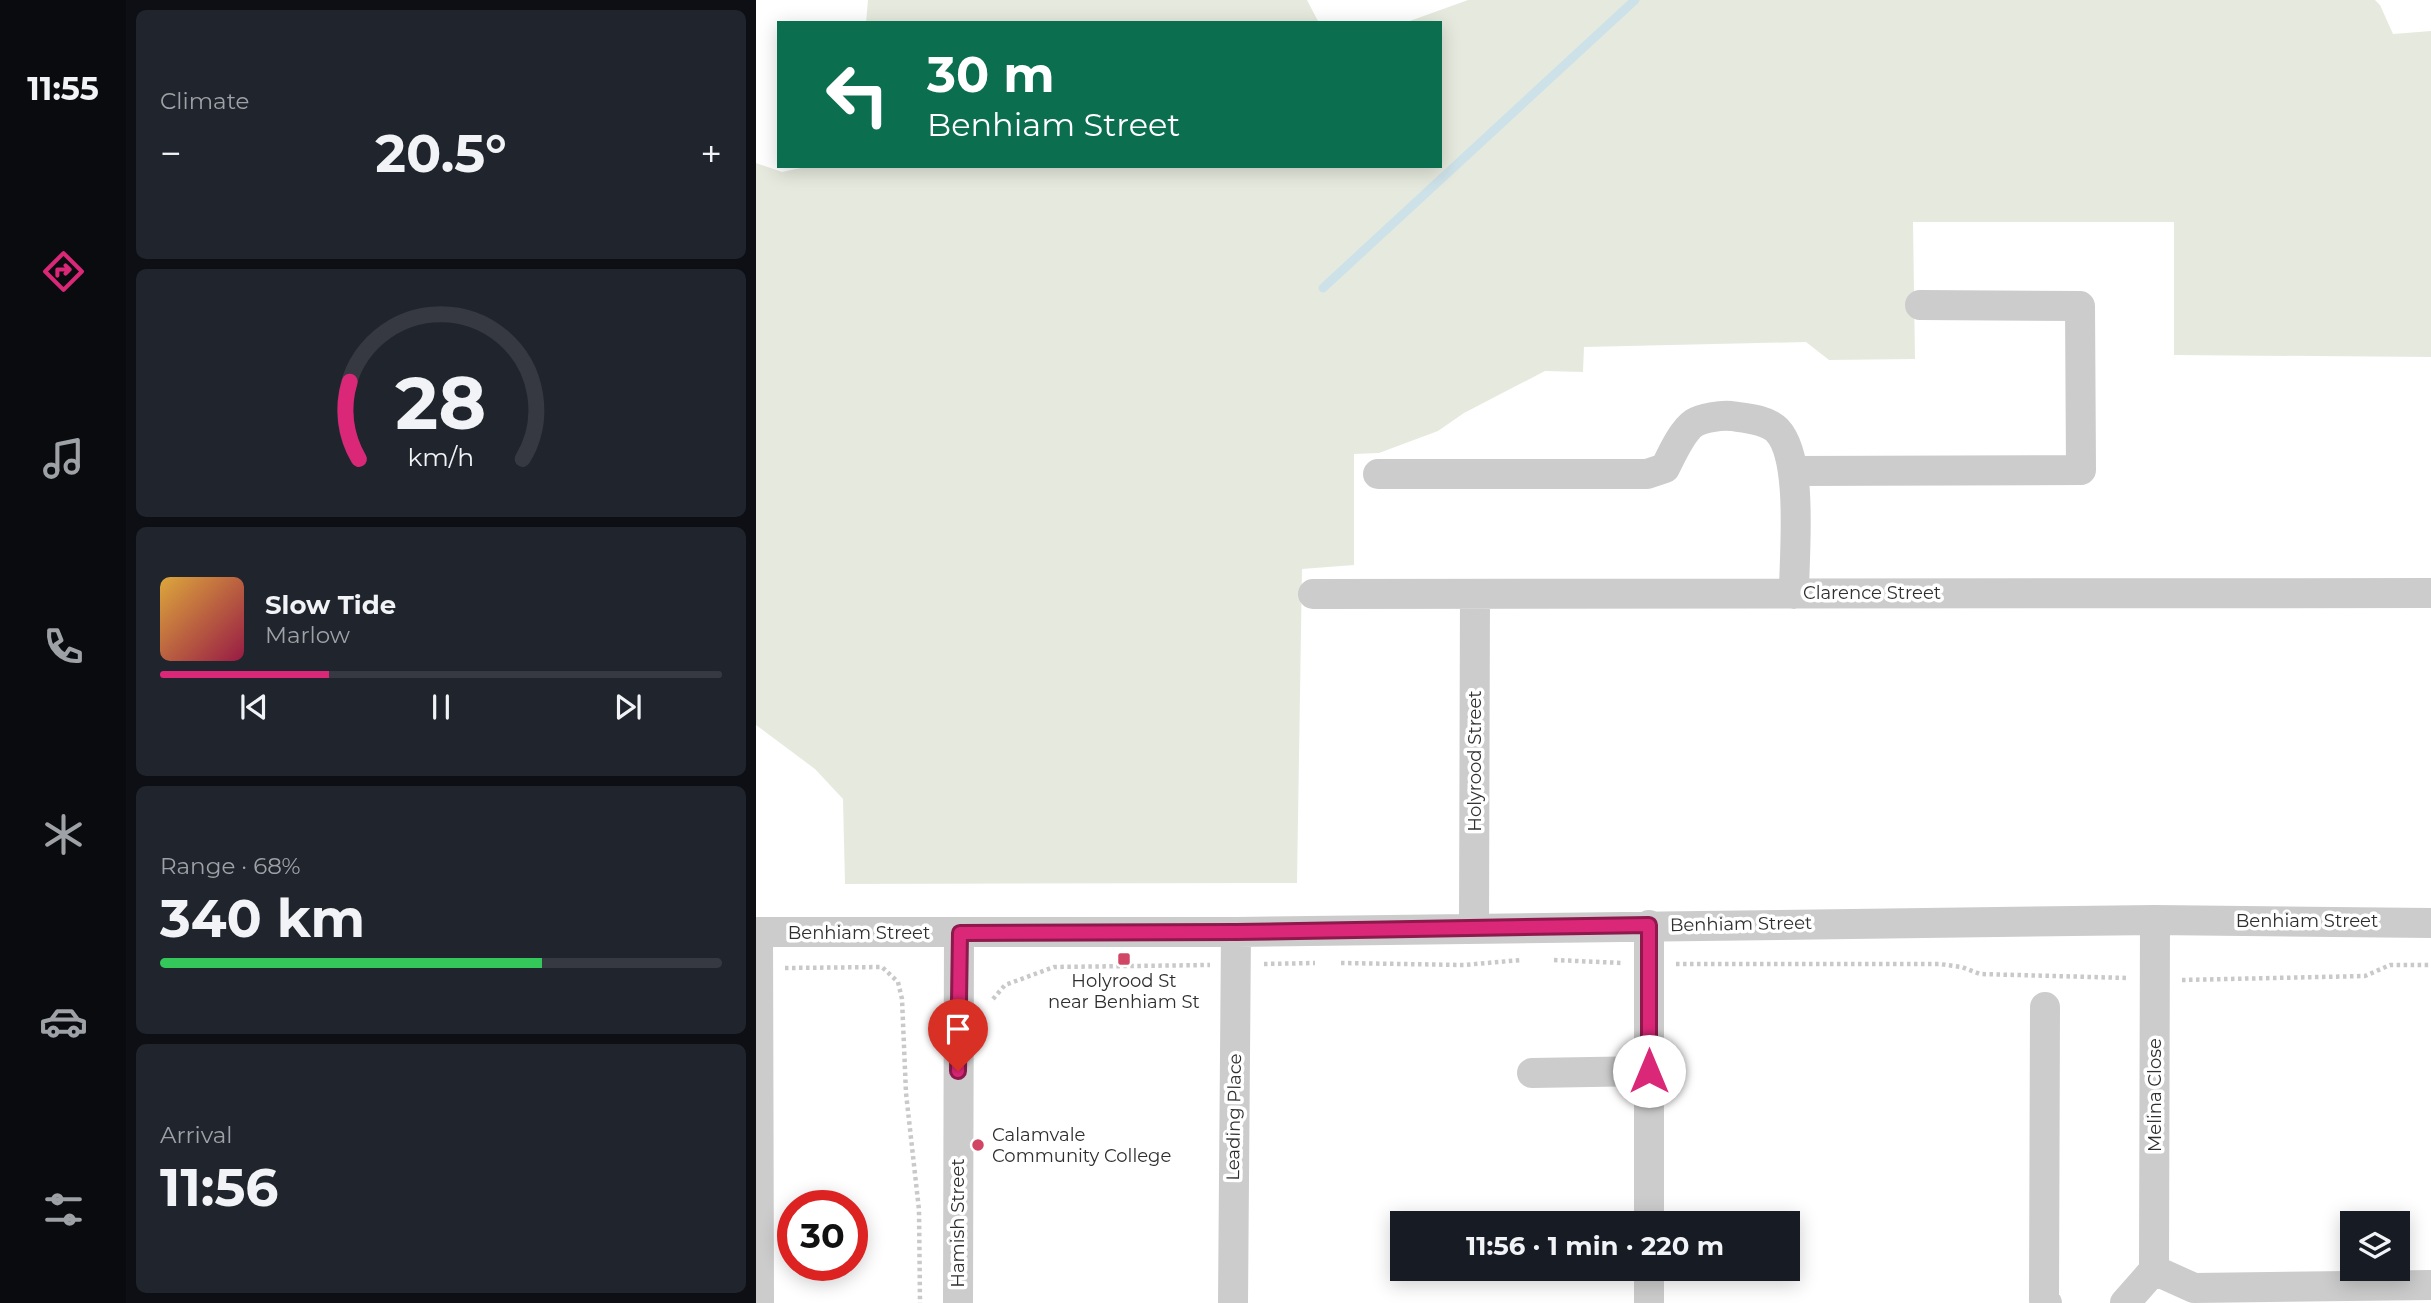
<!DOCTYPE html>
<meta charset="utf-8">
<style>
body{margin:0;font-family:Montserrat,sans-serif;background:#20242c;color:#f1f3f6;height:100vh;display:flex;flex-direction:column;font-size:26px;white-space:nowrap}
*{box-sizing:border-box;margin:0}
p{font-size:23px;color:#9ea1a6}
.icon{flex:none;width:38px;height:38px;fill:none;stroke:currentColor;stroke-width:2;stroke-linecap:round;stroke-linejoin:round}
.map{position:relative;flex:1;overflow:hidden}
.panel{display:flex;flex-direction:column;gap:10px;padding:10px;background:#0d0f14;width:630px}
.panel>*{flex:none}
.hud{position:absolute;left:21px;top:21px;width:665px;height:147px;border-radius:0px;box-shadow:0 4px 18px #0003;background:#0b6e4f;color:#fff;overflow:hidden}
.tools{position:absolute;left:1584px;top:1211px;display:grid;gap:14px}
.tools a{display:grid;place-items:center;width:70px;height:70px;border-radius:0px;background:#171b24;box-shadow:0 4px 18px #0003;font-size:35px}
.speed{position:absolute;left:21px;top:1190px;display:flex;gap:14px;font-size:35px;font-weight:700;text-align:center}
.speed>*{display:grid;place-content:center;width:91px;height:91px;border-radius:50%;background:#171b24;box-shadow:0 4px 18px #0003;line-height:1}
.speed .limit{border:10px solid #d22;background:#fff;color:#111}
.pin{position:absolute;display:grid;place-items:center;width:60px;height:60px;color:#fff;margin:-72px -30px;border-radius:50% 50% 50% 0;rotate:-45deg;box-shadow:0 0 7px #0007}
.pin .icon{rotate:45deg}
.me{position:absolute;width:77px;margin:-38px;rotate:0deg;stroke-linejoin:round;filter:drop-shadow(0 0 5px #0008)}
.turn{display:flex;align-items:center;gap:24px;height:147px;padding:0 35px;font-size:32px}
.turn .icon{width:91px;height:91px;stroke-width:2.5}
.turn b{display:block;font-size:49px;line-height:60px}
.big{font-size:52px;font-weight:700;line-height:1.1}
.panel .widget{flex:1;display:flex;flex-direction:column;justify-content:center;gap:10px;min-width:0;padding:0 24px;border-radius:10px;background:#20242c}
.panel .dial{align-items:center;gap:0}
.dial svg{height:182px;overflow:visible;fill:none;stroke:#363941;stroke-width:7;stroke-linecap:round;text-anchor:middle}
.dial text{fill:#f1f3f6;stroke:none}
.song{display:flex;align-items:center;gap:21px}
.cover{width:84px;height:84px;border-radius:10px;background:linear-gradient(135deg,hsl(40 70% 55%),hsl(340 70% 35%))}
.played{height:7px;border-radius:4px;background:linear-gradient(90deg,#db2777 30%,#363941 30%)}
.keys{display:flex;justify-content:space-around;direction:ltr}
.heat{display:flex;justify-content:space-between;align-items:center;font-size:38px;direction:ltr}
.charge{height:10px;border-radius:5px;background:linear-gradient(90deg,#34c759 68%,#363941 0)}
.trip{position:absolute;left:634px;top:1211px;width:410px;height:70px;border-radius:0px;background:#171b24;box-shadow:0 4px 18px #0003;font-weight:700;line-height:70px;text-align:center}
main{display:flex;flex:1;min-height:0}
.menu{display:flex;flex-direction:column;width:126px;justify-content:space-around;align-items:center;background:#090b0e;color:#9ea1a6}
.menu .icon{width:49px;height:49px}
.menu .selected{color:#db2777}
.menu b{font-size:32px;color:#f1f3f6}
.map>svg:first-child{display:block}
.green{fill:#e6eade}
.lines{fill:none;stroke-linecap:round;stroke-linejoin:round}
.stream{stroke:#cde1e8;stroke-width:9}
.path{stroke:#c9c9c9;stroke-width:4.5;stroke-dasharray:3.5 3.5;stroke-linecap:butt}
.street{stroke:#ccc;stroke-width:30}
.route-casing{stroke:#8e194d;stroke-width:18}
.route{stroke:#db2777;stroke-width:12}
.poi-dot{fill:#d04664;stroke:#fff;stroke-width:2.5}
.labels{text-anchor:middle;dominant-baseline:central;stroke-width:7;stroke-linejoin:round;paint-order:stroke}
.street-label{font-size:18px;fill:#2f2f2f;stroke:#fff}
.poi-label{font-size:18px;fill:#2f2f2f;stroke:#fff}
</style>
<main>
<nav class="menu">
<b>11:55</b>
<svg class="icon selected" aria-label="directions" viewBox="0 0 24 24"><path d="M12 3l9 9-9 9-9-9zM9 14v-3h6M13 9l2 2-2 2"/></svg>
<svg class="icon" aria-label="music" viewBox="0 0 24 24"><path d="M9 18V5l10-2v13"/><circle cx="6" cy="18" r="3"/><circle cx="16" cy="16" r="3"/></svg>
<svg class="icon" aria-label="phone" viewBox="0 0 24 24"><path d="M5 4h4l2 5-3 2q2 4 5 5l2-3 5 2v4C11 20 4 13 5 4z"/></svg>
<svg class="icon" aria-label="climate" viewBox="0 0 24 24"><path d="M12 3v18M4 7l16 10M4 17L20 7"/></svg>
<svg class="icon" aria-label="car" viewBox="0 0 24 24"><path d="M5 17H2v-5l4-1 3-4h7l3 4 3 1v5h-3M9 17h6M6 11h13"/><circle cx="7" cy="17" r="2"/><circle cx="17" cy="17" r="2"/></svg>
<svg class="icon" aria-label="filters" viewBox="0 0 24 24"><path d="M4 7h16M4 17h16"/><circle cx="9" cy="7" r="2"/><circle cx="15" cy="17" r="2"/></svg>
</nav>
<section class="panel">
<div class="widget"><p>Climate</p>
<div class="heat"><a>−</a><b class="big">20.5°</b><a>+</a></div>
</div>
<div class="widget dial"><svg viewBox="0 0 100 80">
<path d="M14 69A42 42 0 1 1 86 69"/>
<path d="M14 69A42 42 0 0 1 10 35" stroke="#db2777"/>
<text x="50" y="56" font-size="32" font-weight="700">28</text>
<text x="50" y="72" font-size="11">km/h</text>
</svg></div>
<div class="widget">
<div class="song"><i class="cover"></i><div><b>Slow Tide</b><p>Marlow</p></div></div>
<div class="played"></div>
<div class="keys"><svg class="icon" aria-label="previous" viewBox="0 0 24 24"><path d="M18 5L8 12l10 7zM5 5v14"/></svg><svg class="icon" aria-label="pause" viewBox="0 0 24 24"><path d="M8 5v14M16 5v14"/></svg><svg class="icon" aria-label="next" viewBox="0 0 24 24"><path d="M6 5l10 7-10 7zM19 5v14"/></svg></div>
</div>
<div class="widget"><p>Range · 68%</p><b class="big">340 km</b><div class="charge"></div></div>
<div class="widget"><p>Arrival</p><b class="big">11:56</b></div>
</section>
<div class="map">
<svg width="1675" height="1303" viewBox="0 0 1675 1303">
<rect width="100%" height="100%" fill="#fff"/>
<!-- green -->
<path class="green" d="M 112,0 L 551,0 L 563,23 L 110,23 Z
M 712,0 L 1619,0 L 1624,5 L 1637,34 L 1675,31 L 1675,357 L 1418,355 L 1418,222 L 1157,222 L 1159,359 L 1073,360 L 1050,342 L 828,347 L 827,372 L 789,371 L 708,413 L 682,431 L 623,453 L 598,454 L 598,565 L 546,569 L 541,883 L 89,884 L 87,799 L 59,769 L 0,725 L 0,163 L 26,172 L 55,166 L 684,166 L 684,23 L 638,23 L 651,22 Z"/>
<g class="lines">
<!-- stream -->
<path class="stream" d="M 567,288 L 879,0"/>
<!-- path -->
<path class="path" d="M 798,960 L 866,963
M 585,963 L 708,965 L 765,960
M 508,964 L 559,963
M 920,964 L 1183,964 L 1206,967 L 1224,974 L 1372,978
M 29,968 L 126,967 L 142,982 L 146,999 L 150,1093 L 163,1210 L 164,1303
M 1426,980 L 1609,976 L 1634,965 L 1675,965
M 237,999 L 249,985 L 298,967 L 454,965"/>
<!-- street -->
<path class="street" d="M 1039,471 L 1325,470 L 1324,306 L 1164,305
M 622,474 L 891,474 L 909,468 C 915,456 926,431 938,423 C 946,418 965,415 975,416 C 989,418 1010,419 1021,430 C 1048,458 1038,554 1038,594
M 557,594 L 1675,593
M 893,925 L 893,1223
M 718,928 L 719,594
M 0,932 L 480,932 L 1399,920 L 1675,923
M 2,932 L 3,1303
M 1289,1007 L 1288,1300 L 1291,1303
M 776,1073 L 893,1071
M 893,1269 L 893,1303
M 1398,1270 L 1399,920
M 1398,1270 L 1438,1288 L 1675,1285
M 202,1303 L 203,933
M 477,1303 L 480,932
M 1369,1303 L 1398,1270"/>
</g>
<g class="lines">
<defs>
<path id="route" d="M 202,1071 L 204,933 L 480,932 L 893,925 L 893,1071"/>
</defs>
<!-- route casing -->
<use href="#route" class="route-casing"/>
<!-- route -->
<use href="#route" class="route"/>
</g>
<!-- markers -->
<g class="poi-dot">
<rect x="361" y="952" width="14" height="14" rx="3.5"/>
<circle cx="222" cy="1145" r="7"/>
</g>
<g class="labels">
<!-- street labels -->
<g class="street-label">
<text x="1116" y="593">Clarence Street</text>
<text transform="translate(719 761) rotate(-90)">Holyrood Street</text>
<text x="1551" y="921">Benhiam Street</text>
<text transform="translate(985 924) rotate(-1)">Benhiam Street</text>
<text x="103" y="933">Benhiam Street</text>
<text transform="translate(1399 1095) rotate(-90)">Melina Close</text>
<text transform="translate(478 1117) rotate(-89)">Leading Place</text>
<text transform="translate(202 1223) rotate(-90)">Hamish Street</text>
</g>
<!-- poi labels -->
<g class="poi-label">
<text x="368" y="981">Holyrood St<tspan x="368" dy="21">near Benhiam St</tspan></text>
<text x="236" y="1135" text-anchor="start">Calamvale<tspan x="236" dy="21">Community College</tspan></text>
</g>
</g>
</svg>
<div class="tools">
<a><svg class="icon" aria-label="layers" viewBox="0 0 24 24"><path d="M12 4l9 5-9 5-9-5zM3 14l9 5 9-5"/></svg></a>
</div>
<div class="speed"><div class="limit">30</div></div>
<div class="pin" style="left:202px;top:1071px;background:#d93025"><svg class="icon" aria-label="arrive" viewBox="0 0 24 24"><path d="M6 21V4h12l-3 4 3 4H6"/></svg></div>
<svg class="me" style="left:893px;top:1071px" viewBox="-20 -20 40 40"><circle r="19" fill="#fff"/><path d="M0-13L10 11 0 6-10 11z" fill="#db2777"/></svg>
<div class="trip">11:56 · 1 min · 220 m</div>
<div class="hud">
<div class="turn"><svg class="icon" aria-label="left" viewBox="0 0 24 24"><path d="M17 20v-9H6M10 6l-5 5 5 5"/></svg><div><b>30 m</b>Benhiam Street</div></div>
</div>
</div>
</main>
